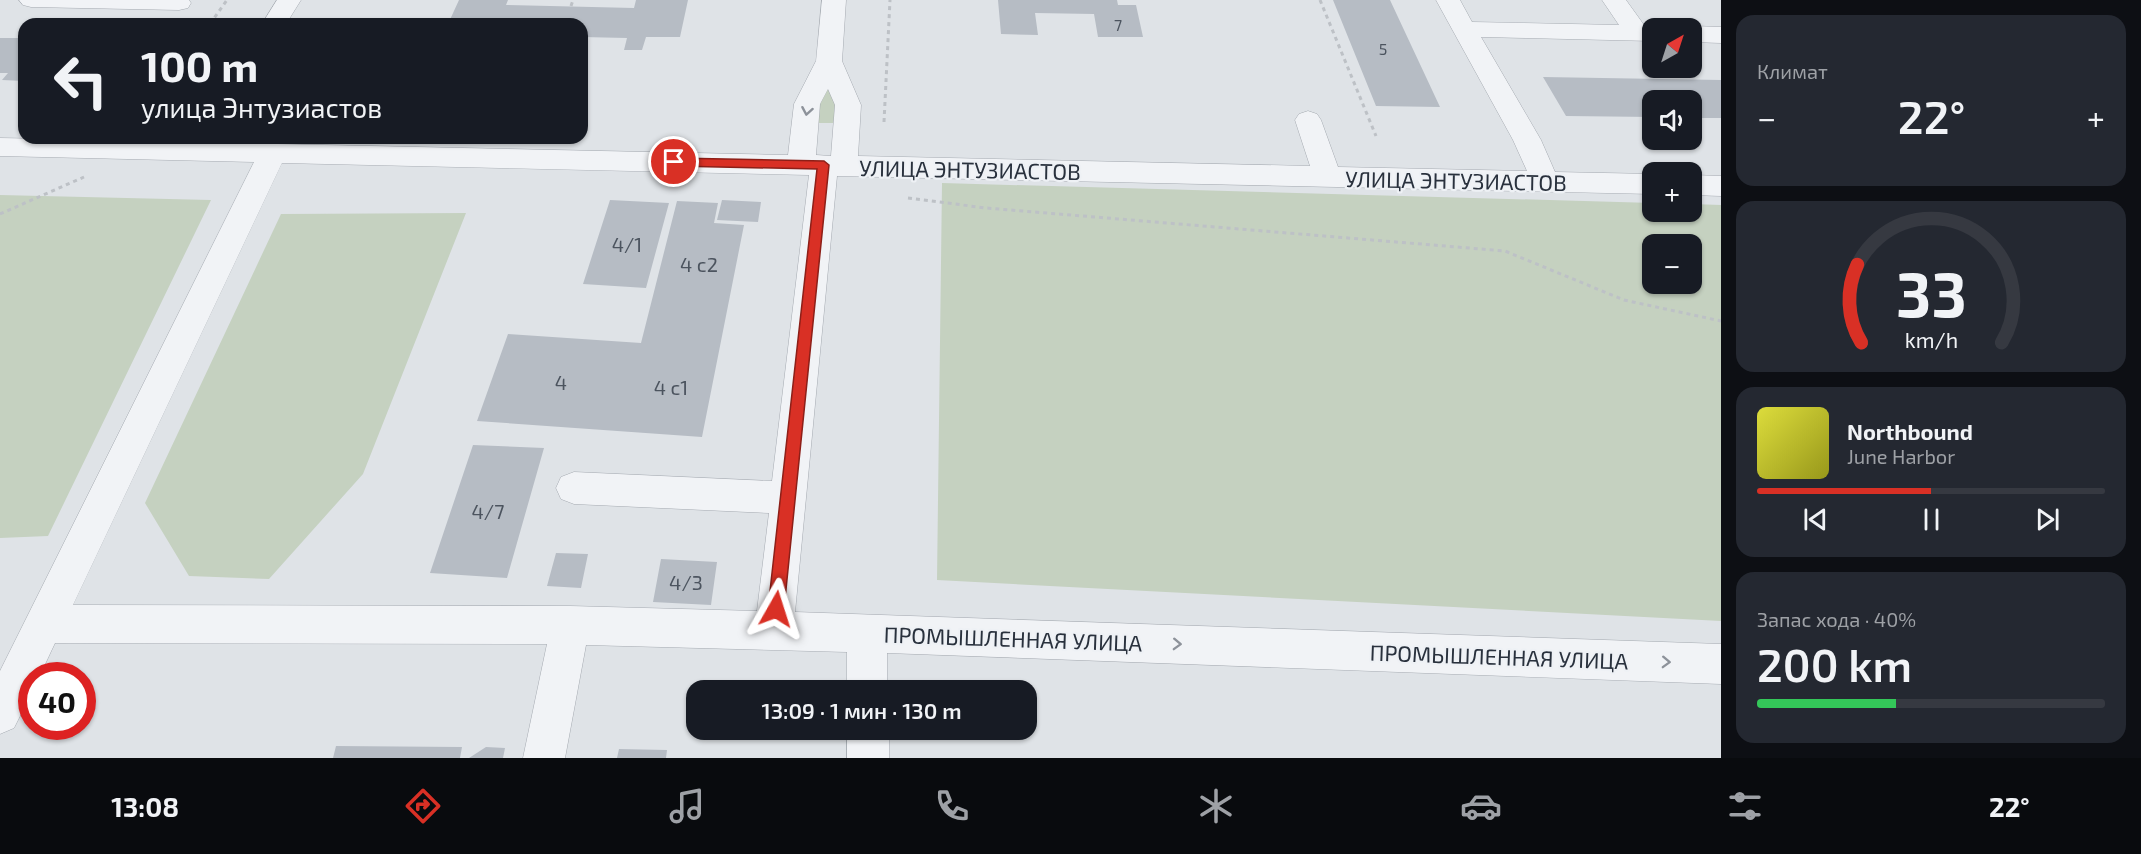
<!DOCTYPE html>
<html lang="ru">
<meta charset="utf-8">
<style>
body{margin:0;font-family:"Exo 2",sans-serif;background:#242831;color:#f1f3f6;height:100vh;display:flex;flex-direction:column;font-size:22px;white-space:nowrap}
*{box-sizing:border-box;margin:0}
p{font-size:20px;color:#9ea1a6}
.icon{flex:none;width:33px;height:33px;fill:none;stroke:currentColor;stroke-width:2;stroke-linecap:round;stroke-linejoin:round}
.map{position:relative;flex:1;overflow:hidden}
.sheet{display:flex;flex-direction:column;gap:15px;padding:15px;background:#0d0f14;width:420px}
.sheet>*{flex:none}
.top-card{position:absolute;left:18px;top:18px;width:570px;height:126px;border-radius:18px;box-shadow:0 2px 4px #0004;background:#171b24;color:#f1f3f6;overflow:hidden}
.needle{width:39px;rotate:39deg}
.fabs{position:absolute;left:1642px;top:18px;display:grid;gap:12px}
.fabs a{display:grid;place-items:center;width:60px;height:60px;border-radius:12px;background:#171b24;box-shadow:0 2px 4px #0004;font-size:30px}
.speed{position:absolute;left:18px;top:662px;display:flex;gap:12px;font-size:30px;font-weight:700;text-align:center}
.speed>*{display:grid;place-content:center;width:78px;height:78px;border-radius:50%;background:#171b24;box-shadow:0 2px 4px #0004;line-height:1}
.speed .limit{border:9px solid #d22;background:#fff;color:#111}
.pin{position:absolute;display:grid;place-items:center;width:51px;height:51px;color:#fff;margin:-26px;border:3px solid #fff;border-radius:50%;box-shadow:0 2px 6px #0007}
.me{position:absolute;width:66px;margin:-33px;rotate:6deg;stroke-linejoin:round;filter:drop-shadow(0 0 4px #0008)}
.turn{display:flex;align-items:center;gap:21px;height:126px;padding:0 24px;font-size:27px}
.turn .icon{width:78px;height:78px;stroke-width:2.5}
.turn b{display:block;font-size:42px;line-height:51px}
.big{font-size:45px;font-weight:600;line-height:1.1}
.sheet .card{flex:1;display:flex;flex-direction:column;justify-content:center;gap:9px;min-width:0;padding:0 21px;border-radius:18px;background:#242831}
.sheet .dial{align-items:center;gap:0}
.dial svg{height:156px;overflow:visible;fill:none;stroke:#363941;stroke-width:7;stroke-linecap:round;text-anchor:middle}
.dial text{fill:#f1f3f6;stroke:none}
.song{display:flex;align-items:center;gap:18px}
.cover{width:72px;height:72px;border-radius:9px;background:linear-gradient(135deg,hsl(60 70% 55%),hsl(60 70% 35%))}
.played{height:6px;border-radius:3px;background:linear-gradient(90deg,#d93025 50%,#363941 50%)}
.keys{display:flex;justify-content:space-around;direction:ltr}
.heat{display:flex;justify-content:space-between;align-items:center;font-size:33px;direction:ltr}
.charge{height:9px;border-radius:4px;background:linear-gradient(90deg,#34c759 40%,#363941 0)}
.trip{position:absolute;left:686px;top:680px;width:351px;height:60px;border-radius:18px;background:#171b24;box-shadow:0 2px 4px #0004;font-weight:600;line-height:60px;text-align:center}
.menu{display:flex;height:96px;justify-content:space-around;align-items:center;background:#090b0e;color:#9ea1a6}
.menu .icon{width:42px;height:42px}
.menu .on{color:#d93025}
.menu b{font-size:27px;color:#f1f3f6}
main{display:flex;flex:1;min-height:0}
.map>svg:first-child{display:block}
.green{fill:#c5d1c0;fill-rule:evenodd}
.building{fill:#b6bcc4}
.lines{fill:none;stroke-linecap:round;stroke-linejoin:round}
.minor-casing{stroke:#a5aab1;stroke-width:1}
.path{stroke:#bdc1c6;stroke-width:3;stroke-dasharray:4 4;stroke-linecap:butt}
.minor{fill:#f1f3f6;fill-rule:evenodd}
.oneway{stroke:#8d929a}
.route{fill:#d93025;stroke:#8d1f18;stroke-width:1.5}
.labels{text-anchor:middle;dominant-baseline:central;stroke-width:4.5;stroke-linejoin:round;paint-order:stroke}
.far-number-label{font-size:16px;fill:#4c545f}
.number-label{font-size:20px;fill:#4c545f}
.street-label{font-size:22px;fill:#29313d;stroke:#eef1f5}
</style>
<main>
<div class="map">
<svg width="1721" height="758" viewBox="0 0 1721 758">
<rect width="100%" height="100%" fill="#dfe3e7"/>
<!-- green -->
<path class="green" d="M 828,79 L 840,105 L 839,123 L 813,123 Z
M 942,183 L 1653,203 L 1653,212 L 1692,212 L 1692,204 L 1721,205 L 1721,621 L 937,580 ZM 1692,244 L 1692,284 L 1653,284 L 1653,244 Z
M 0,195 L 211,200 L 48,536 L 0,538 Z
M 466,213 L 363,474 L 269,579 L 189,576 L 145,503 L 281,214 Z"/>
<!-- building -->
<path class="building" d="M 459,0 L 508,0 L 506,5 L 634,8 L 636,0 L 688,0 L 680,37 L 646,37 L 642,50 L 624,50 L 627,38 L 582,37 L 582,24 L 448,24 Z
M 998,0 L 1117,0 L 1118,5 L 1136,5 L 1143,37 L 1098,37 L 1094,14 L 1035,13 L 1038,35 L 1001,34 Z
M 1333,0 L 1390,0 L 1440,107 L 1376,106 Z
M 0,38 L 24,38 L 24,81 L 2,80 L 8,73 L 0,73 Z
M 1543,77 L 1721,80 L 1721,118 L 1692,118 L 1692,100 L 1653,100 L 1653,117 L 1566,116 Z
M 610,200 L 669,203 L 646,288 L 583,284 Z
M 722,200 L 761,202 L 758,222 L 717,220 Z
M 677,201 L 718,203 L 714,223 L 744,225 L 702,437 L 477,421 L 508,334 L 641,343 Z
M 473,445 L 544,448 L 507,578 L 430,573 Z
M 556,553 L 588,554 L 581,588 L 547,586 Z
M 661,559 L 717,562 L 711,605 L 653,602 Z
M 336,746 L 462,747 L 460,758 L 333,758 Z
M 486,747 L 505,748 L 503,758 L 469,758 Z
M 619,749 L 667,750 L 666,758 L 617,758 Z"/>
<g class="lines">
<defs>
<path id="minor" d="M 19,0 L 189,0 L 191,3 L 188,8 L 179,10 L 31,7 L 23,5 Z
M 277,0 L 301,0 L 286,24 L 262,24 Z
M 822,0 L 846,0 L 842,61 L 861,105 L 858,156 L 1310,166 L 1295,120 L 1299,114 L 1308,111 L 1317,114 L 1321,120 L 1338,167 L 1527,171 L 1513,140 L 1436,0 L 1460,0 L 1472,22 L 1619,25 L 1602,0 L 1626,0 L 1644,25 L 1662,28 L 1653,28 L 1653,41 L 1481,37 L 1541,140 L 1555,172 L 1653,174 L 1653,194 L 837,176 L 795,612 L 1721,644 L 1721,684 L 887,653 L 887,690 L 847,690 L 847,652 L 586,645 L 565,758 L 523,758 L 547,644 L 55,643 L 40,675 L 32,675 L 32,692 L 14,728 L 0,734 L 0,671 L 254,162 L 0,156 L 0,138 L 788,155 L 794,104 L 816,61 ZM 828,89 L 835,105 L 831,156 L 816,155 L 820,104 ZM 282,163 L 809,175 L 772,481 L 574,472 L 561,477 L 556,488 L 561,499 L 574,504 L 769,513 L 757,611 L 570,606 L 73,605 Z
M 1692,26 L 1721,27 L 1721,43 L 1692,42 L 1692,28 L 1683,28 Z
M 1692,175 L 1721,176 L 1721,196 L 1692,195 Z
M 847,729 L 889,729 L 889,758 L 847,758 Z"/>
</defs>
<!-- minor casing -->
<use href="#minor" class="minor-casing"/>
<!-- path -->
<path class="path" d="M 1320,0 L 1376,136
M 571,6 L 573,0
M 210,24 L 227,0
M 884,122 L 890,0
M 908,198 L 986,208 L 1505,251 L 1624,300 L 1721,321
M 0,214 L 84,177"/>
<!-- minor -->
<use href="#minor" class="minor"/>
</g>
<!-- one-way arrows -->
<defs><path id="oneway-chevron" d="M-2-3.5L2.5 0L-2 3.5" fill="none" stroke-width="1.6" stroke-linecap="round" stroke-linejoin="round" transform="scale(1.5)"/></defs>
<g class="oneway">
<use href="#oneway-chevron" transform="translate(807 111) rotate(100)"/>
<use href="#oneway-chevron" transform="translate(1177 644) rotate(2)"/>
<use href="#oneway-chevron" transform="translate(1666 662) rotate(2)"/>
</g>
<!-- route -->
<path class="route" d="M 674,158 L 824,161 L 829,165 L 784,609 L 782,615 L 776,617 L 771,615 L 768,609 L 817,169 L 674,166 L 668,162 Z"/>
<g class="labels">
<!-- far-number labels -->
<g class="far-number-label">
<text x="1118" y="24">7</text>
<text x="1383" y="48">5</text>
</g>
<!-- number labels -->
<g class="number-label">
<text x="627" y="244">4/1</text>
<text x="699" y="264">4 с2</text>
<text x="561" y="382">4</text>
<text x="671" y="387">4 с1</text>
<text x="488" y="511">4/7</text>
<text x="686" y="582">4/3</text>
</g>
<!-- street labels -->
<g class="street-label">
<text transform="translate(970 169) rotate(1)">УЛИЦА ЭНТУЗИАСТОВ</text>
<text transform="translate(1456 180) rotate(1)">УЛИЦА ЭНТУЗИАСТОВ</text>
<text transform="translate(1013 638) rotate(2)">ПРОМЫШЛЕННАЯ УЛИЦА</text>
<text transform="translate(1499 656) rotate(2)">ПРОМЫШЛЕННАЯ УЛИЦА</text>
</g>
</g>
</svg>
<div class="fabs">
<a><svg class="needle" viewBox="-14 -14 28 28"><path d="M0-13l5 13h-10z" fill="#e53935"/><path d="M0 13l5-13h-10z" fill="#9ea1a6"/></svg></a>
<a><svg class="icon" aria-label="sound" viewBox="0 0 24 24"><path d="M4 9h4l5-4v14l-5-4H4zM17 9q2 3 0 6"/></svg></a>
<a>+</a>
<a>−</a>
</div>
<div class="speed"><div class="limit">40</div></div>
<div class="pin" style="left:674px;top:162px;background:#d93025"><svg class="icon" aria-label="arrive" viewBox="0 0 24 24"><path d="M6 21V4h12l-3 4 3 4H6"/></svg></div>
<svg class="me" style="left:776px;top:609px" viewBox="-20 -20 40 40"><path d="M0-17L14 15 0 8-14 15z" fill="#d93025" stroke="#fff" stroke-width="4"/></svg>
<div class="trip">13:09 · 1 мин · 130 m</div>
<div class="top-card">
<div class="turn"><svg class="icon" aria-label="left" viewBox="0 0 24 24"><path d="M17 20v-9H6M10 6l-5 5 5 5"/></svg><div><b>100 m</b>улица Энтузиастов</div></div>
</div>
</div>
<section class="sheet">
<div class="card"><p>Климат</p>
<div class="heat"><a>−</a><b class="big">22°</b><a>+</a></div>
</div>
<div class="card dial"><svg viewBox="0 0 100 80">
<path d="M14 69A42 42 0 1 1 86 69"/>
<path d="M14 69A42 42 0 0 1 12 29" stroke="#d93025"/>
<text x="50" y="56" font-size="32" font-weight="700">33</text>
<text x="50" y="72" font-size="11">km/h</text>
</svg></div>
<div class="card">
<div class="song"><i class="cover"></i><div><b>Northbound</b><p>June Harbor</p></div></div>
<div class="played"></div>
<div class="keys"><svg class="icon" aria-label="previous" viewBox="0 0 24 24"><path d="M18 5L8 12l10 7zM5 5v14"/></svg><svg class="icon" aria-label="pause" viewBox="0 0 24 24"><path d="M8 5v14M16 5v14"/></svg><svg class="icon" aria-label="next" viewBox="0 0 24 24"><path d="M6 5l10 7-10 7zM19 5v14"/></svg></div>
</div>
<div class="card"><p>Запас хода · 40%</p><b class="big">200 km</b><div class="charge"></div></div>
</section>
</main>
<nav class="menu">
<b>13:08</b>
<svg class="icon on" aria-label="directions" viewBox="0 0 24 24"><path d="M12 3l9 9-9 9-9-9zM9 14v-3h6M13 9l2 2-2 2"/></svg>
<svg class="icon" aria-label="music" viewBox="0 0 24 24"><path d="M9 18V5l10-2v13"/><circle cx="6" cy="18" r="3"/><circle cx="16" cy="16" r="3"/></svg>
<svg class="icon" aria-label="phone" viewBox="0 0 24 24"><path d="M5 4h4l2 5-3 2q2 4 5 5l2-3 5 2v4C11 20 4 13 5 4z"/></svg>
<svg class="icon" aria-label="climate" viewBox="0 0 24 24"><path d="M12 3v18M4 7l16 10M4 17L20 7"/></svg>
<svg class="icon" aria-label="car" viewBox="0 0 24 24"><path d="M5 17H2v-5l4-1 3-4h7l3 4 3 1v5h-3M9 17h6M6 11h13"/><circle cx="7" cy="17" r="2"/><circle cx="17" cy="17" r="2"/></svg>
<svg class="icon" aria-label="filters" viewBox="0 0 24 24"><path d="M4 7h16M4 17h16"/><circle cx="9" cy="7" r="2"/><circle cx="15" cy="17" r="2"/></svg>
<b>22°</b>
</nav>
